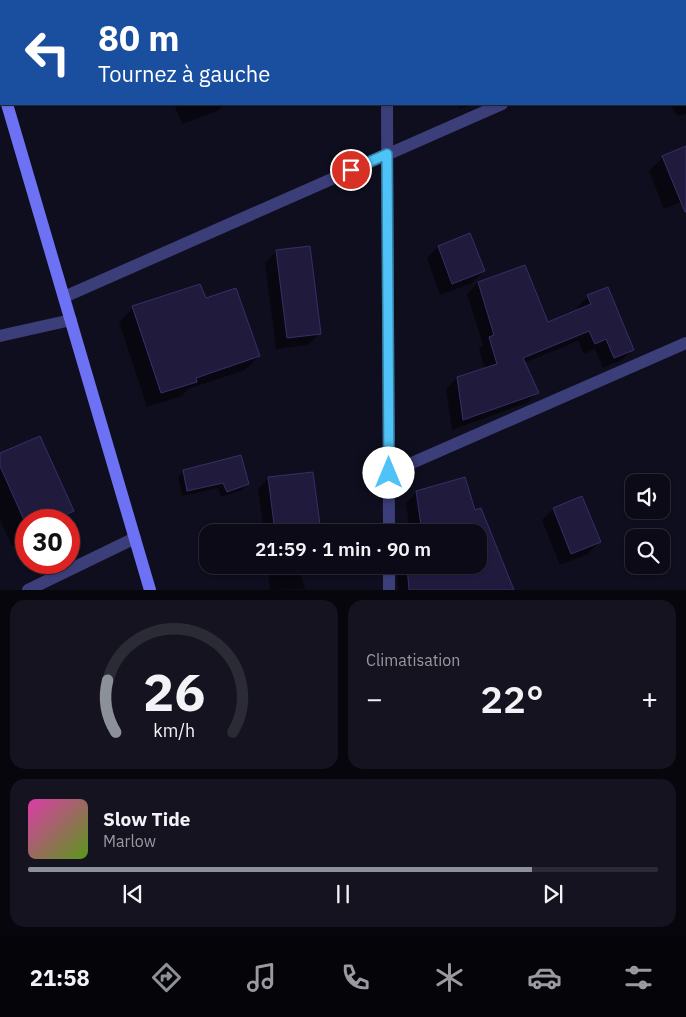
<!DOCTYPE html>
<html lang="fr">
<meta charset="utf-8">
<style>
body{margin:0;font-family:"IBM Plex Sans",sans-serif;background:#14131f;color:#f1f3f6;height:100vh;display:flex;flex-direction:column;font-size:19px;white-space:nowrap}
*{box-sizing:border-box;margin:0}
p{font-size:16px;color:#9a9aa1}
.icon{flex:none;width:28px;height:28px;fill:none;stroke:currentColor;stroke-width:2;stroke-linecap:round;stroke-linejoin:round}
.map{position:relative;height:590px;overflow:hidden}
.panel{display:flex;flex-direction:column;gap:10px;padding:10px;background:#06060c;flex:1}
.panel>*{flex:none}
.banner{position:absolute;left:0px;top:0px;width:686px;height:105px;box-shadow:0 1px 4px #0004,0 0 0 1px #2b2b35;background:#1a4fa0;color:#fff;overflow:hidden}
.controls{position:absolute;left:625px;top:474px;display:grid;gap:10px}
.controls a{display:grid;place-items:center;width:45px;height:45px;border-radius:10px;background:#0b0a16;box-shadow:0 1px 4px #0004,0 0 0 1px #2b2b35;font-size:25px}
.speed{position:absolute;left:15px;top:509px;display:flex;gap:10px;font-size:25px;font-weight:700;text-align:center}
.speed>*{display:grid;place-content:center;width:65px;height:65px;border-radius:50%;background:#0b0a16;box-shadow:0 1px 4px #0004,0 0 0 1px #2b2b35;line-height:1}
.speed .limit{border:8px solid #d22;background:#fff;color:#111}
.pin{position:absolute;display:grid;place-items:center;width:42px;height:42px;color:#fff;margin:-21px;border:2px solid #fff;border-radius:50%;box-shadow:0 1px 5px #0007}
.me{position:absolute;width:55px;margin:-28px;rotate:0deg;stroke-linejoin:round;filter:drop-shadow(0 0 4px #0008)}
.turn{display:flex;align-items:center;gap:18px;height:105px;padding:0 15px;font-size:22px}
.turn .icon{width:65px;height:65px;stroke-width:2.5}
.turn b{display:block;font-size:35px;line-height:42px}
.big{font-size:38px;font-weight:600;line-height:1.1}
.panel .card{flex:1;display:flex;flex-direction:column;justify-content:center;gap:8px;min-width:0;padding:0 18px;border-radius:15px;background:#14131f}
.panel .dial{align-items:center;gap:0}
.dial svg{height:130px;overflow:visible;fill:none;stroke:#2b2b35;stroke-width:7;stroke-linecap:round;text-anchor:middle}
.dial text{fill:#f1f3f6;stroke:none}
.song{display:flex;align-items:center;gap:15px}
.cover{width:60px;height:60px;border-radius:8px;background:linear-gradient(135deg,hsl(320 70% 55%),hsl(90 70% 35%))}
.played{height:5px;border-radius:2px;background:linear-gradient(90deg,#8c9099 80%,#2b2b35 80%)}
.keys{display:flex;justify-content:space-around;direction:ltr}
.heat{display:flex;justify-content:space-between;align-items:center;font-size:28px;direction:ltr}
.panel .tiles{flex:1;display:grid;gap:10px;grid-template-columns:1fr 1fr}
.card:last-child{grid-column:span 2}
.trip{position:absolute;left:199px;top:524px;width:288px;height:50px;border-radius:15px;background:#0b0a16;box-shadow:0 1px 4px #0004,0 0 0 1px #2b2b35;font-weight:600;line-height:50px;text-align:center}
.menu{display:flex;height:80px;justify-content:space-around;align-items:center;background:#040409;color:#9a9aa1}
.menu .icon{width:35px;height:35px}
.menu .current{color:#8c9099}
.menu b{font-size:22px;color:#f1f3f6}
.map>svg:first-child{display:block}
.shadow{fill:#0007}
.building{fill:#201b3d;stroke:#372f68}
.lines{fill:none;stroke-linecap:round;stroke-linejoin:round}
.minor{stroke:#3c3e7a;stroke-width:12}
.secondary{stroke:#6d72f4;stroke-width:12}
.route-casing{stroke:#337fa1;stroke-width:12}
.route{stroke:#4fc3f7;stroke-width:9}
</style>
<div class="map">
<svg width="686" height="590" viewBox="0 0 686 590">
<rect width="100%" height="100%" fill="#0f0e1e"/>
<!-- shadow -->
<path class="shadow" d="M 254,0 L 292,0 L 291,1 Z
M 686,70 L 686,114 L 677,116 L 670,104 L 685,104 Z
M 174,104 L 225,104 L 216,112 L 182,124 Z
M 458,104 L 474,104 L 460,109 Z
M 686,148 L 686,200 L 664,209 L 649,171 L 663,157 Z
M 438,247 L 484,271 L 472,283 L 440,295 L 427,258 Z
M 277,251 L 320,333 L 308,345 L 276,349 L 265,263 Z
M 525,266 L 548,323 L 578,311 L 577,307 L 588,297 L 633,349 L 622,360 L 603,368 L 595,349 L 584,354 L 578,341 L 524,363 L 537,392 L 527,403 L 452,430 L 446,389 L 457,378 L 485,369 L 479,349 L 483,345 L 467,294 L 478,283 Z
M 206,300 L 259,356 L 245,370 L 188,389 L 182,396 L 147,407 L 119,322 L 133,308 Z
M 0,455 L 72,510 L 63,520 L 26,520 L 26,540 L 12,546 L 0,520 Z
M 184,471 L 248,484 L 242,490 L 221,497 L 218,488 L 182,496 L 178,477 Z
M 312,473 L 319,532 L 264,532 L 258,489 L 269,478 Z
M 417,492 L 474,512 L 507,590 L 398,590 L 396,568 L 399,565 L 478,565 L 478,532 L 410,532 L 406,503 Z
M 553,509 L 599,542 L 588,554 L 560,565 L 542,520 Z
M 267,565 L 299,565 L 305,589 L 270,590 Z"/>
<!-- building -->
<path class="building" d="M 686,146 L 686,212 L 685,212 L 662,156 Z
M 470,233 L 485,271 L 452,284 L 438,246 Z
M 310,246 L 321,334 L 287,338 L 276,250 Z
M 525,265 L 548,322 L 591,304 L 587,295 L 608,287 L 634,350 L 614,358 L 606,339 L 595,344 L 589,331 L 523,358 L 539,393 L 463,420 L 457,377 L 497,364 L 489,337 L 494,335 L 478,282 Z
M 200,284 L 206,298 L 236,288 L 260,356 L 196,378 L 197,382 L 161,393 L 132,306 Z
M 40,436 L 74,511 L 53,520 L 24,520 L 0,466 L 0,453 Z
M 241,455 L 249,484 L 227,492 L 223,483 L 187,491 L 183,470 Z
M 313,472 L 321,532 L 275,532 L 268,477 Z
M 465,477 L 475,510 L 481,508 L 514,590 L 409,590 L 407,565 L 478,565 L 478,532 L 422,532 L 416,491 Z
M 582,496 L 601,542 L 571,554 L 553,508 Z"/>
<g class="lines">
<!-- minor -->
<path class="minor" d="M 386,0 L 386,1
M 140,1 L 143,0
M 685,23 L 686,22
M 0,55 L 1,55
M 387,104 L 389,532
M 64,297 L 502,104
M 0,336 L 71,320
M 389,473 L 686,343
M 389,565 L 389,590
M 28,590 L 135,538"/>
<!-- secondary -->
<path class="secondary" d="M 0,80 L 1,85
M 7,104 L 150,590"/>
</g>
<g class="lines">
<defs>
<path id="route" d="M 351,170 L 387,154 L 389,473"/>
</defs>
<!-- route casing -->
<use href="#route" class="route-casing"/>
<!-- route -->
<use href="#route" class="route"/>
</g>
</svg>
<div class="controls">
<a><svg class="icon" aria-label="sound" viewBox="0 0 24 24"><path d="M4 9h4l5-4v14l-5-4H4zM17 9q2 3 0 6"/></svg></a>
<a><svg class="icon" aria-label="search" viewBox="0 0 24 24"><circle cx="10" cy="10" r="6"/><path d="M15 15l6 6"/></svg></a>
</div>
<div class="speed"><div class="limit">30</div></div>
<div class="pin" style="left:351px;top:170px;background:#d93025"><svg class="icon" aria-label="arrive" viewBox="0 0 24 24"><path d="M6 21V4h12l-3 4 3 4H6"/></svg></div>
<svg class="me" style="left:389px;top:473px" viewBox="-20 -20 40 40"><circle r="19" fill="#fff"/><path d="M0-13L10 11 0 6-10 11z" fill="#4fc3f7"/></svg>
<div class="trip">21:59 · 1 min · 90 m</div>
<div class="banner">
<div class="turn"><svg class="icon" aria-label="left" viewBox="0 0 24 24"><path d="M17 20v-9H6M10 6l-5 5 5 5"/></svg><div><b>80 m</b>Tournez à gauche</div></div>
</div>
</div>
<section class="panel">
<div class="tiles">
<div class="card dial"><svg viewBox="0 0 100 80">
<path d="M14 69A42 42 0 1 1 86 69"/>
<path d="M14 69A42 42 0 0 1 9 37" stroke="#8c9099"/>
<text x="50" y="56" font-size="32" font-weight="700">26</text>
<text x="50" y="72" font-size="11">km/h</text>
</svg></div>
<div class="card"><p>Climatisation</p>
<div class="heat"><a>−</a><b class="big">22°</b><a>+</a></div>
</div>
<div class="card">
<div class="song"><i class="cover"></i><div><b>Slow Tide</b><p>Marlow</p></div></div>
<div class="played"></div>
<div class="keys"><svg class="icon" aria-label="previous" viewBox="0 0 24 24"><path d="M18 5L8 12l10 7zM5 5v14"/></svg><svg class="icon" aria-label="pause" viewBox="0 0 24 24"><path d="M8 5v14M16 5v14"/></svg><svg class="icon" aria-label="next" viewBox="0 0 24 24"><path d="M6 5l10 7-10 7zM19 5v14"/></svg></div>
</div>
</div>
</section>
<nav class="menu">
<b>21:58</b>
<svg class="icon current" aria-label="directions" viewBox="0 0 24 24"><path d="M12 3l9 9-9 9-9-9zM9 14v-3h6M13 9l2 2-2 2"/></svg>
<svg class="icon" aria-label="music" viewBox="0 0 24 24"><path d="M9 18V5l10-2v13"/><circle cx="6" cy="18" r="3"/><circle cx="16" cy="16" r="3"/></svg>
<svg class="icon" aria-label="phone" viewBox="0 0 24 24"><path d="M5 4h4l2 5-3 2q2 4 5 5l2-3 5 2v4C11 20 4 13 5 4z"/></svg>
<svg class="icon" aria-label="climate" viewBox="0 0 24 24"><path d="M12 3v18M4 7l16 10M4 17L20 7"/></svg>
<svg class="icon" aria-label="car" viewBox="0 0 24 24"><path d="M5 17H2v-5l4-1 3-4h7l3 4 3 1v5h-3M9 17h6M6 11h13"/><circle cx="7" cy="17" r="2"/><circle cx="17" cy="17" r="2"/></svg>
<svg class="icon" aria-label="filters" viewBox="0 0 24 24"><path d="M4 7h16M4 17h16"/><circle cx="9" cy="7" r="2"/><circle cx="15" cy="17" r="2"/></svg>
</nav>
